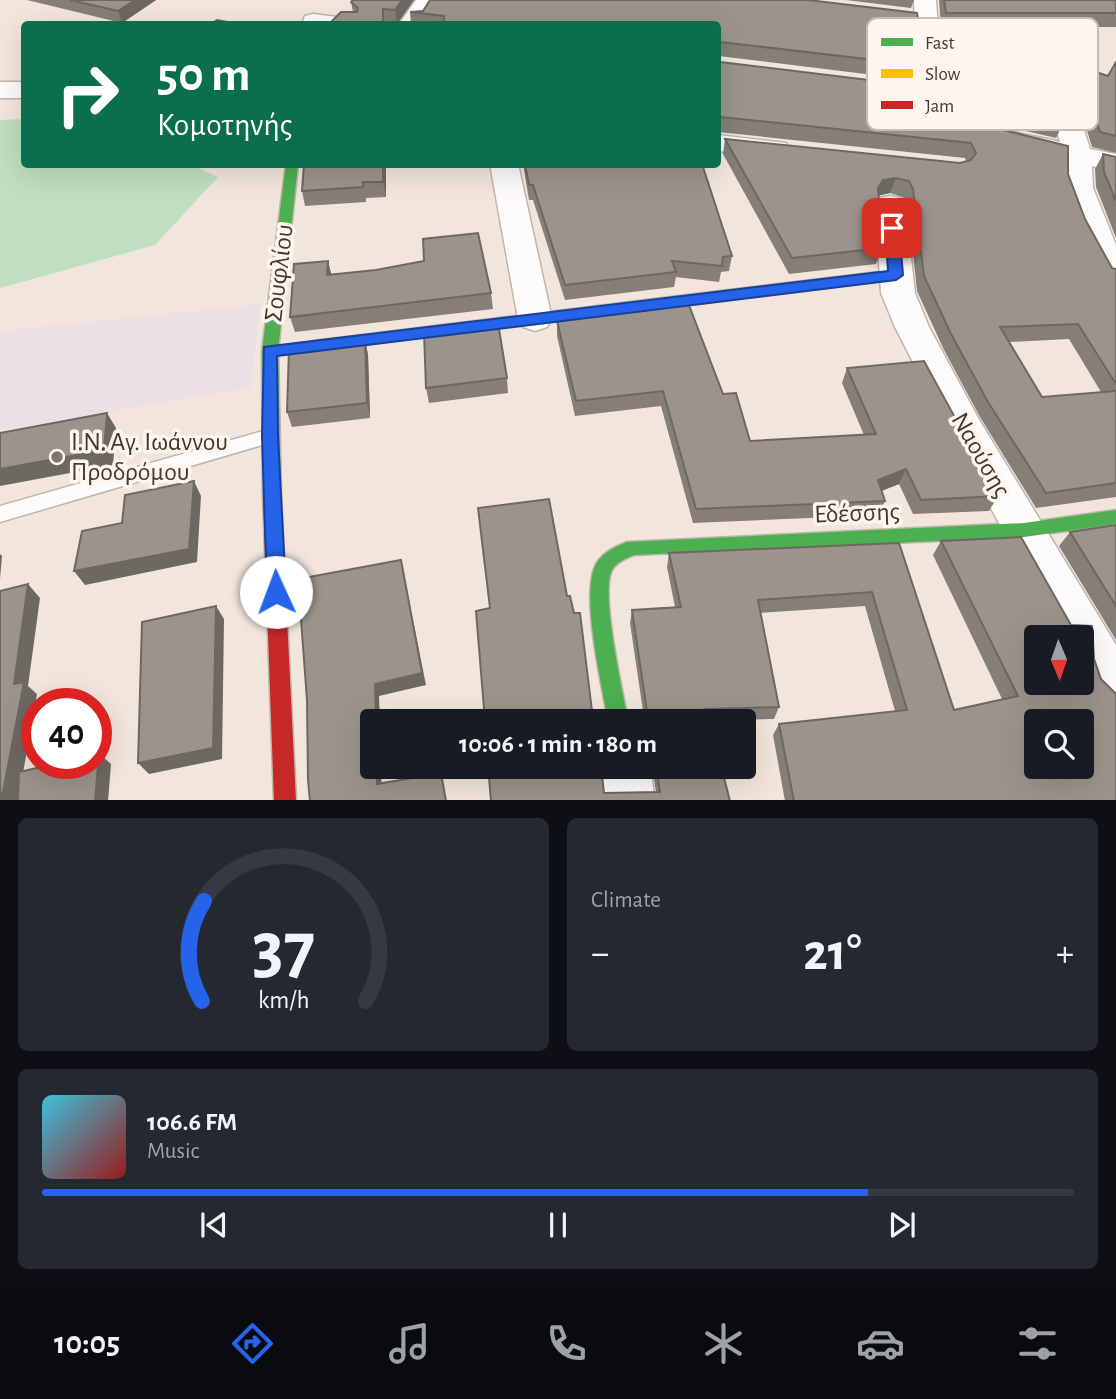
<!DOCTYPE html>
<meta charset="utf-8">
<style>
body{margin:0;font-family:"Alegreya Sans",sans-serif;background:#242831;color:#f1f3f6;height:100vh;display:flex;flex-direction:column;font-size:26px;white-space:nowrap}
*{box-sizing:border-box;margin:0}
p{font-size:23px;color:#9ea1a6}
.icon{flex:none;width:38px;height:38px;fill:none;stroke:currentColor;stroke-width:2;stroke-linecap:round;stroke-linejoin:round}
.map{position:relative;height:800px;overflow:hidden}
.side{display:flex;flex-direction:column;gap:18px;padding:18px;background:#0d0f14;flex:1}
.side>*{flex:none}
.top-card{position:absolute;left:21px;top:21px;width:700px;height:147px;border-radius:7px;box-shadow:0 7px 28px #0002;background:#0b6e4f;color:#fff;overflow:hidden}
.needle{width:46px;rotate:178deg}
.controls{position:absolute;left:1024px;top:625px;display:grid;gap:14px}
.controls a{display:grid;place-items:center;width:70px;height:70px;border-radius:7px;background:#171b24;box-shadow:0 7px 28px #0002;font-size:35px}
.speed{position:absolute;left:21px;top:688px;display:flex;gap:14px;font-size:35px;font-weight:700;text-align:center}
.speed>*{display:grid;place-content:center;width:91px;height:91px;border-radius:50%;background:#171b24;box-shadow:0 7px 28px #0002;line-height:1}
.speed .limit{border:10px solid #d22;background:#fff;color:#111}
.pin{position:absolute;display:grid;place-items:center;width:60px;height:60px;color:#fff;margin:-30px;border-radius:14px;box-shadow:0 4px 10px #0006}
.me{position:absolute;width:77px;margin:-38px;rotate:358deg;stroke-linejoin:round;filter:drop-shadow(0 0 5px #0008)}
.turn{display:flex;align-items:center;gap:24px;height:147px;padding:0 21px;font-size:32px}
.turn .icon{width:91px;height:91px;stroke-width:2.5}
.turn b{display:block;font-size:49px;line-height:60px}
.big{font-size:52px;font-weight:600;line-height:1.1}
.side .widget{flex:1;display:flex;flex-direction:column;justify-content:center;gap:10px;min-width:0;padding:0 24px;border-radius:10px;background:#242831}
.side .dial{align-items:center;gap:0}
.dial svg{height:182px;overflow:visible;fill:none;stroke:#363941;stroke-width:7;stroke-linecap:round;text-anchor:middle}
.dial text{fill:#f1f3f6;stroke:none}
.song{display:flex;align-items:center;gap:21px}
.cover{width:84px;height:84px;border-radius:10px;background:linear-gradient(135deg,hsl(190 70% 55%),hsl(0 70% 35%))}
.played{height:7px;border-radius:4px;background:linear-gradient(90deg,#2563eb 80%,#363941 80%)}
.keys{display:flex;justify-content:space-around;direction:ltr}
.heat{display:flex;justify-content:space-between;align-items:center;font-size:38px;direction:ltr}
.side .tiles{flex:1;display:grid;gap:18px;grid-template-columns:1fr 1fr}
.widget:last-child{grid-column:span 2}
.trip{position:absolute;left:360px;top:709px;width:396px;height:70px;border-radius:7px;background:#171b24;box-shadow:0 7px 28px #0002;font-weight:600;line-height:70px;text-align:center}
.tabs{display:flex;height:112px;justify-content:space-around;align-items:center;background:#090b0e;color:#9ea1a6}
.tabs .icon{width:49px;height:49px}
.tabs .active{color:#2563eb}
.tabs b{font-size:32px;color:#f1f3f6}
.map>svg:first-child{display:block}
.industrial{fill:#ecdfe6}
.green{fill:#bfdfbf}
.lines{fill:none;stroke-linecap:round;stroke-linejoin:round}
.lane-casing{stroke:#beb5ad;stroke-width:3}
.street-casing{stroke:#beb5ad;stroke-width:3}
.fast-casing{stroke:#beb5ad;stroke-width:3}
.slow-casing{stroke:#beb5ad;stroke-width:3}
.jam-casing{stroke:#beb5ad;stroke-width:3}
.lane{fill:#fdfbfa;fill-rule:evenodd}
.street{fill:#fdfbfa;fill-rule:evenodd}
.fast{fill:#4caf50;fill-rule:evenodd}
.slow{fill:#ffc107;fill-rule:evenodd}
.jam{fill:#c62828;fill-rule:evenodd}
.wall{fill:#867f78;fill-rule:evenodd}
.shaded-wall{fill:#6d6862}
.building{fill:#9c948c;stroke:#6d6862;stroke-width:2;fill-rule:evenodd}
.route{fill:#2563eb;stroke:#184099;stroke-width:2}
.poi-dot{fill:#80766e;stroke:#fef5ee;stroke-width:2.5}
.labels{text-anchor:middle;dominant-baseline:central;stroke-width:7;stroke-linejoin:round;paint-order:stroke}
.street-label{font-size:26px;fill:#423932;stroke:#fef5ee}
.poi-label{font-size:26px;fill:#423932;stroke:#fef5ee;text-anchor:start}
.key{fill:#fef5ee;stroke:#c6bdb6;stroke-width:2}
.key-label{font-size:19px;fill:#423932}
</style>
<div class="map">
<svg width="1116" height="801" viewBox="0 0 1116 801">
<rect width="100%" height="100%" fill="#f2e6dc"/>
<!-- industrial -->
<path class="industrial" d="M 260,304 L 251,388 L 0,430 L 0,331 Z"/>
<!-- green -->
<path class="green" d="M 24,119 L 24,164 L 191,165 L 218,177 L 155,245 L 0,288 L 0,120 Z"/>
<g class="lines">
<defs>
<path id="lane" d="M 270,429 L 276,431 L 279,436 L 276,441 L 0,522 L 0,506 Z"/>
<path id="street" d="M 416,0 L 439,0 L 422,24 L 399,24 Z
M 914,0 L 936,0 C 938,29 942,94 967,112 C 991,131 1031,135 1060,142 L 1043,82 L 1043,38 L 1046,33 L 1055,31 L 1064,33 L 1067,38 L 1069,82 L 1090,149 L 1116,154 L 1116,172 L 1092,166 L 1093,188 L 1116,245 L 1116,285 L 1105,282 L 1079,233 L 1063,188 L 1063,159 C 1036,153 965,140 946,122 C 916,93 915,39 914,0 Z
M 313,14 L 354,19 L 358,24 L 302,24 L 305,16 Z
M 0,82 L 24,82 L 24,98 L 0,98 Z
M 718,135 L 786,143 L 790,149 L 786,155 L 776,157 L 718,151 Z
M 490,164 L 518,164 L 552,319 L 547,327 L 535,331 L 523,327 L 518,319 Z
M 890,196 L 901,198 L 905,205 L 915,293 L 929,327 L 978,418 L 1116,645 L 1116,710 C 1082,697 1082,669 1082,637 L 1062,637 L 952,438 L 895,327 L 881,293 L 875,205 L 879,198 Z
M 600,766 L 650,766 L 655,801 L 605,801 Z"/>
<path id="fast" d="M 286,164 L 298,164 L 278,351 L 281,496 L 278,501 L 272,503 L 266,501 L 263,496 L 262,351 Z
M 696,294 L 701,296 L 703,299 L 701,302 L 314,351 L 307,346 L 314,341 Z
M 1116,510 L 1116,524 L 1024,537 L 634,555 C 627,558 616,562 612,570 C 600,593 623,692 628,721 L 608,721 C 602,685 580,594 596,564 C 603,552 615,547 627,542 L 1024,523 Z"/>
<path id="slow" d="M 896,270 L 901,272 L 903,275 L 901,278 L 696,304 L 689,299 L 696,294 Z"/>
<path id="jam" d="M 272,489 L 278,491 L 281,496 L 296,801 L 274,801 L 263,496 L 266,491 Z"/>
</defs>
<!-- lane casing -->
<use href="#lane" class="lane-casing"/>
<!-- street casing -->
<use href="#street" class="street-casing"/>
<!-- fast casing -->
<use href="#fast" class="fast-casing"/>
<!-- slow casing -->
<use href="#slow" class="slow-casing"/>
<!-- jam casing -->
<use href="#jam" class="jam-casing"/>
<!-- lane -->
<use href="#lane" class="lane"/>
<!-- street -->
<use href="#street" class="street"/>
<!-- fast -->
<use href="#fast" class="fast"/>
<!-- slow -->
<use href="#slow" class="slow"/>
<!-- jam -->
<use href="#jam" class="jam"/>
</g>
<!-- wall -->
<path class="wall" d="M 27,0 L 156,0 L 122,23 Z
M 414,0 L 397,24 L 386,23 L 353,12 L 351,2 Z
M 430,0 L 808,0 L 917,13 L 927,66 L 922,81 L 719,56 L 720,62 L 934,88 L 951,110 L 975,123 L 1068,146 L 1068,174 L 1085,219 L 1112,268 L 1116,269 L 1116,497 L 1036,508 L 980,417 L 944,350 L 917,291 L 908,205 L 903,197 L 890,193 L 878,196 L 882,248 L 876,264 L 789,274 L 723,154 L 725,139 L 960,163 L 966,161 L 965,158 L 718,132 L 718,135 L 718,24 L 411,24 L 410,12 L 423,11 ZM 1069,339 L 1101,392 L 1042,397 L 1009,342 Z
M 846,0 L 914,0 L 911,8 Z
M 939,0 L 1116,0 L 1116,27 L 962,27 L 1046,70 L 1062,126 L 1056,138 L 1000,125 L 969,110 L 954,90 L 942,34 L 944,27 L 941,27 Z
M 1116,62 L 1116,153 L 1092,147 L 1072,81 L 1078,66 L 1108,76 Z
M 1103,154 L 1116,157 L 1116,238 L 1096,187 L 1095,169 Z
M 386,164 L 386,197 L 366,198 L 366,202 L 305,206 L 302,191 Z
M 523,164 L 702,164 L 732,256 L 729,271 L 721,272 L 719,282 L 676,277 L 674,287 L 565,300 L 533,200 L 529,200 Z
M 328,261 L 331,275 L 491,293 L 493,309 L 295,332 L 290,317 Z
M 575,314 L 723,394 L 750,441 L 864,435 L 842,383 L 847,368 L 998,496 L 989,511 L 913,514 L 899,484 L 882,491 L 885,501 L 879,515 L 693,523 L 661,406 L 575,416 L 557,336 L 557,321 L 574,319 Z
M 365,340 L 368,355 L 370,418 L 292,427 L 287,412 Z
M 507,378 L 508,393 L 429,403 L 426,388 Z
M 1116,525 L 1116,640 L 1059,546 L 1070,532 Z
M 941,541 L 1071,625 L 1094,659 L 1101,679 L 1116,801 L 785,801 L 773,735 L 779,724 L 895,711 L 865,606 L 760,613 L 779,707 L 774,719 L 709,721 L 485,721 L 567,596 L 592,711 L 643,711 L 630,623 L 632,610 L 675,607 L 667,567 L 669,553 L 899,543 L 954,710 L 1002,699 L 933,555 Z
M 652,766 L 721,766 L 730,801 L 491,801 L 604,793 L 656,792 Z"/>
<!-- shaded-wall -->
<path class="shaded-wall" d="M 135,0 L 156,0 L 122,23 L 118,11 Z
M 402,0 L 414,0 L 397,24 L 395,10 Z
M 383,164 L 386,164 L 386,197 L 383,182 Z
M 896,178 L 890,193 L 879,195 L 878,188 L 883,180 Z
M 328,261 L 332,277 L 327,275 Z
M 365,340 L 368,355 L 370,418 L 367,403 Z
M 107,413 L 116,428 L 113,465 L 0,486 L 0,469 Z
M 906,469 L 899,484 L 872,494 L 878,480 Z
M 194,481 L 201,496 L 197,562 L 85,585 L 74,571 Z
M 0,554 L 2,556 L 0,579 Z
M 401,560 L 426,685 L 379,696 L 380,721 L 376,721 L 375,684 Z
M 28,584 L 40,598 L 28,686 L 37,694 L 18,801 L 0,801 L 0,793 L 14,684 Z
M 216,606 L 224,619 L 222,759 L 149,774 L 138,763 Z
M 99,753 L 111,764 L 108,801 L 95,801 Z
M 377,766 L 381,766 L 382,795 L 377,784 Z"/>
<!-- building -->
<path class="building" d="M 70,0 L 135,0 L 118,11 Z
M 353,0 L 402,0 L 395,10 L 383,9 L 383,24 L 329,24 L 341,12 L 357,12 L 358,8 L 351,2 Z
M 430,0 L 808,0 L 917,13 L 927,66 L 720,42 L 718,44 L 718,24 L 444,24 L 444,16 L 410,12 L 423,11 Z
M 944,0 L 1116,0 L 1116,13 L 946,13 Z
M 217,20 L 237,24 L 211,24 Z
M 718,45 L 720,62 L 934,88 L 951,110 L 975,123 L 1068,146 L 1068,174 L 1085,219 L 1112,268 L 1116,269 L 1116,384 L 1078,324 L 1000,327 L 1042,397 L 1116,391 L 1116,483 L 1046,493 L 988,402 L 951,334 L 924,276 L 913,189 L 909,181 L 896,178 L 883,180 L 878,188 L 882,248 L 792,258 L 725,139 L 960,163 L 971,160 L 976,153 L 971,143 L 721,117 L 718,125 Z
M 1116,62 L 1116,136 L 1100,132 L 1078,66 L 1108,76 Z
M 1103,154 L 1116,157 L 1116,201 L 1104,172 Z
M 304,164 L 383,164 L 383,182 L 363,182 L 363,187 L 302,191 Z
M 525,164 L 702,164 L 732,256 L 723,257 L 722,266 L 672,261 L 676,272 L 565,285 L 533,185 L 529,185 Z
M 478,233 L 491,293 L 290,317 L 294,264 L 328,261 L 327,275 L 376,270 L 424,261 L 423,239 Z
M 687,300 L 723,394 L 736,393 L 750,441 L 876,434 L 847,368 L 924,361 L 998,496 L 921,500 L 906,469 L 878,480 L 885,501 L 696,509 L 663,391 L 576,401 L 557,321 L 576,318 L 575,314 Z
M 498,323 L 507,378 L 426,388 L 424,332 Z
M 365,340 L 367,403 L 287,412 L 289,349 Z
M 107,413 L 104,450 L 0,469 L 0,433 Z
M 194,481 L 189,549 L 74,571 L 82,531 L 122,523 L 125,495 Z
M 549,499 L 567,596 L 570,596 L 574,613 L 580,613 L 592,711 L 647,711 L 632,610 L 681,607 L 669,553 L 899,543 L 954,710 L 1018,696 L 941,541 L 1021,537 L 1071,625 L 1092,626 L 1094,659 L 1101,679 L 1116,694 L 1116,801 L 794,801 L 779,724 L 907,710 L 872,592 L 758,600 L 779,707 L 705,709 L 709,721 L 485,721 L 476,611 L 490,608 L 478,508 ZM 1036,637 L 1082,637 L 1082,682 L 1036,682 ZM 1036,721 L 1082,721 L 1082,766 L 1036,766 Z
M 1116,525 L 1116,606 L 1070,532 Z
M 401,560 L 422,673 L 375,684 L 376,721 L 373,721 L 373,766 L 377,766 L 377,784 L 441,773 L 446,801 L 310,801 L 308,780 L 307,700 L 298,579 Z
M 28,584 L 14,684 L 24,682 L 3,792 L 0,793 L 0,591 Z
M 216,606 L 213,748 L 138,763 L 142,622 Z
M 99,753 L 95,801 L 18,801 L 19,772 L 58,763 L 96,763 L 96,754 Z
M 488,766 L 601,766 L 604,793 L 660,792 L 656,766 L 721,766 L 730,801 L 491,801 Z"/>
<!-- route -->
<path class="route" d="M 892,224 L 899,228 L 903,275 L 896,280 L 277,356 L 278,436 L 286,592 L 283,598 L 276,601 L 269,598 L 267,592 L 262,436 L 264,347 L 888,271 L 885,228 Z"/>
<!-- markers -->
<circle class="poi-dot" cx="57" cy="457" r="7"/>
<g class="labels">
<!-- street labels -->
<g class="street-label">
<text transform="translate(279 273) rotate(-83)">Σουφλίου</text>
<text transform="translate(981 455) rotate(60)">Ναούσης</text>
<text transform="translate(857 513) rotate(-2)">Εδέσσης</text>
</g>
<!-- poi labels -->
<g class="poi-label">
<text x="71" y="442">Ι.Ν. Αγ. Ιωάννου<tspan x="71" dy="30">Προδρόμου</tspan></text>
</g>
</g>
<!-- legend -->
<rect x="867" y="18" width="231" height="112" rx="10" class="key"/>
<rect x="881" y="38" width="32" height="8" fill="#4caf50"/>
<rect x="881" y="69" width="32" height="9" fill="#ffc107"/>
<rect x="881" y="101" width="32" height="8" fill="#c62828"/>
<g class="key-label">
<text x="925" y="49">Fast</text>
<text x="925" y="80">Slow</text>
<text x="925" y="112">Jam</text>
</g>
</svg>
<div class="controls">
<a><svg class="needle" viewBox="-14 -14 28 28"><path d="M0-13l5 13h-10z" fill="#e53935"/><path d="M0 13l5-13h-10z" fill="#9ea1a6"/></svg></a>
<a><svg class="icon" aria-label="search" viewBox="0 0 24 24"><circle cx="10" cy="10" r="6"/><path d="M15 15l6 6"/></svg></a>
</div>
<div class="speed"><div class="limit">40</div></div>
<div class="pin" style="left:892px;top:228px;background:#d93025"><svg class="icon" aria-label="arrive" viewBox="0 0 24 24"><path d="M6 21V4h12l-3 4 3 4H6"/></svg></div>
<svg class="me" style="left:276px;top:592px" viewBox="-20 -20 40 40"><circle r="19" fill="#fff"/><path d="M0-13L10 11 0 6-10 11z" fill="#2563eb"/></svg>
<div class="trip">10:06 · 1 min · 180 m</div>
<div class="top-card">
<div class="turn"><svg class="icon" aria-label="right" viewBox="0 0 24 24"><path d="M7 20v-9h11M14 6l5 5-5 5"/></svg><div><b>50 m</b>Κομοτηνής</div></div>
</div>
</div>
<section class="side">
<div class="tiles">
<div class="widget dial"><svg viewBox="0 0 100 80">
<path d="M14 69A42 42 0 1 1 86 69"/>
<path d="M14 69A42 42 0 0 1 15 25" stroke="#2563eb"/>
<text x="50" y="56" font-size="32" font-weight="700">37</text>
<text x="50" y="72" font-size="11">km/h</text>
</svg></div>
<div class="widget"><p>Climate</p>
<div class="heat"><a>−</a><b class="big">21°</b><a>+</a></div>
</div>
<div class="widget">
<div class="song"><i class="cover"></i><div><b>106.6 FM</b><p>Music</p></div></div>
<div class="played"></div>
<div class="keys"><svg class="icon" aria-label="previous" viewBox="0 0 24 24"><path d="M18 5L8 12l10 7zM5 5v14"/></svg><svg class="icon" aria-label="pause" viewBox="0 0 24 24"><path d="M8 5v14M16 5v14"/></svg><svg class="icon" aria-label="next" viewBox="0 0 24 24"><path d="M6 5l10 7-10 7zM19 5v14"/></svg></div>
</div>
</div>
</section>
<nav class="tabs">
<b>10:05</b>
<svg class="icon active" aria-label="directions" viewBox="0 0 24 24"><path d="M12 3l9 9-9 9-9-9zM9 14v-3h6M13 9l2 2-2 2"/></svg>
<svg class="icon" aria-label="music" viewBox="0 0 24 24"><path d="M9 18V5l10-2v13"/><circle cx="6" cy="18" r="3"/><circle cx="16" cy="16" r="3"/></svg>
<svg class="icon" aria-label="phone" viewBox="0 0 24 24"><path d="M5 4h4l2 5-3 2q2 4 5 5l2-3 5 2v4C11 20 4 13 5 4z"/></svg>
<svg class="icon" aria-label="climate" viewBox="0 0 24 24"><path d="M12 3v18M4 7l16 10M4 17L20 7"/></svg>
<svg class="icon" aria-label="car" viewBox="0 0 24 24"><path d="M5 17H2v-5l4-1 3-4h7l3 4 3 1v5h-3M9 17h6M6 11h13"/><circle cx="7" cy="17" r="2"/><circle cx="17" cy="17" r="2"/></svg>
<svg class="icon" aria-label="filters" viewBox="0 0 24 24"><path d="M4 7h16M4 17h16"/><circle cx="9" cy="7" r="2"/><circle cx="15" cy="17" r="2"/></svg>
</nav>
